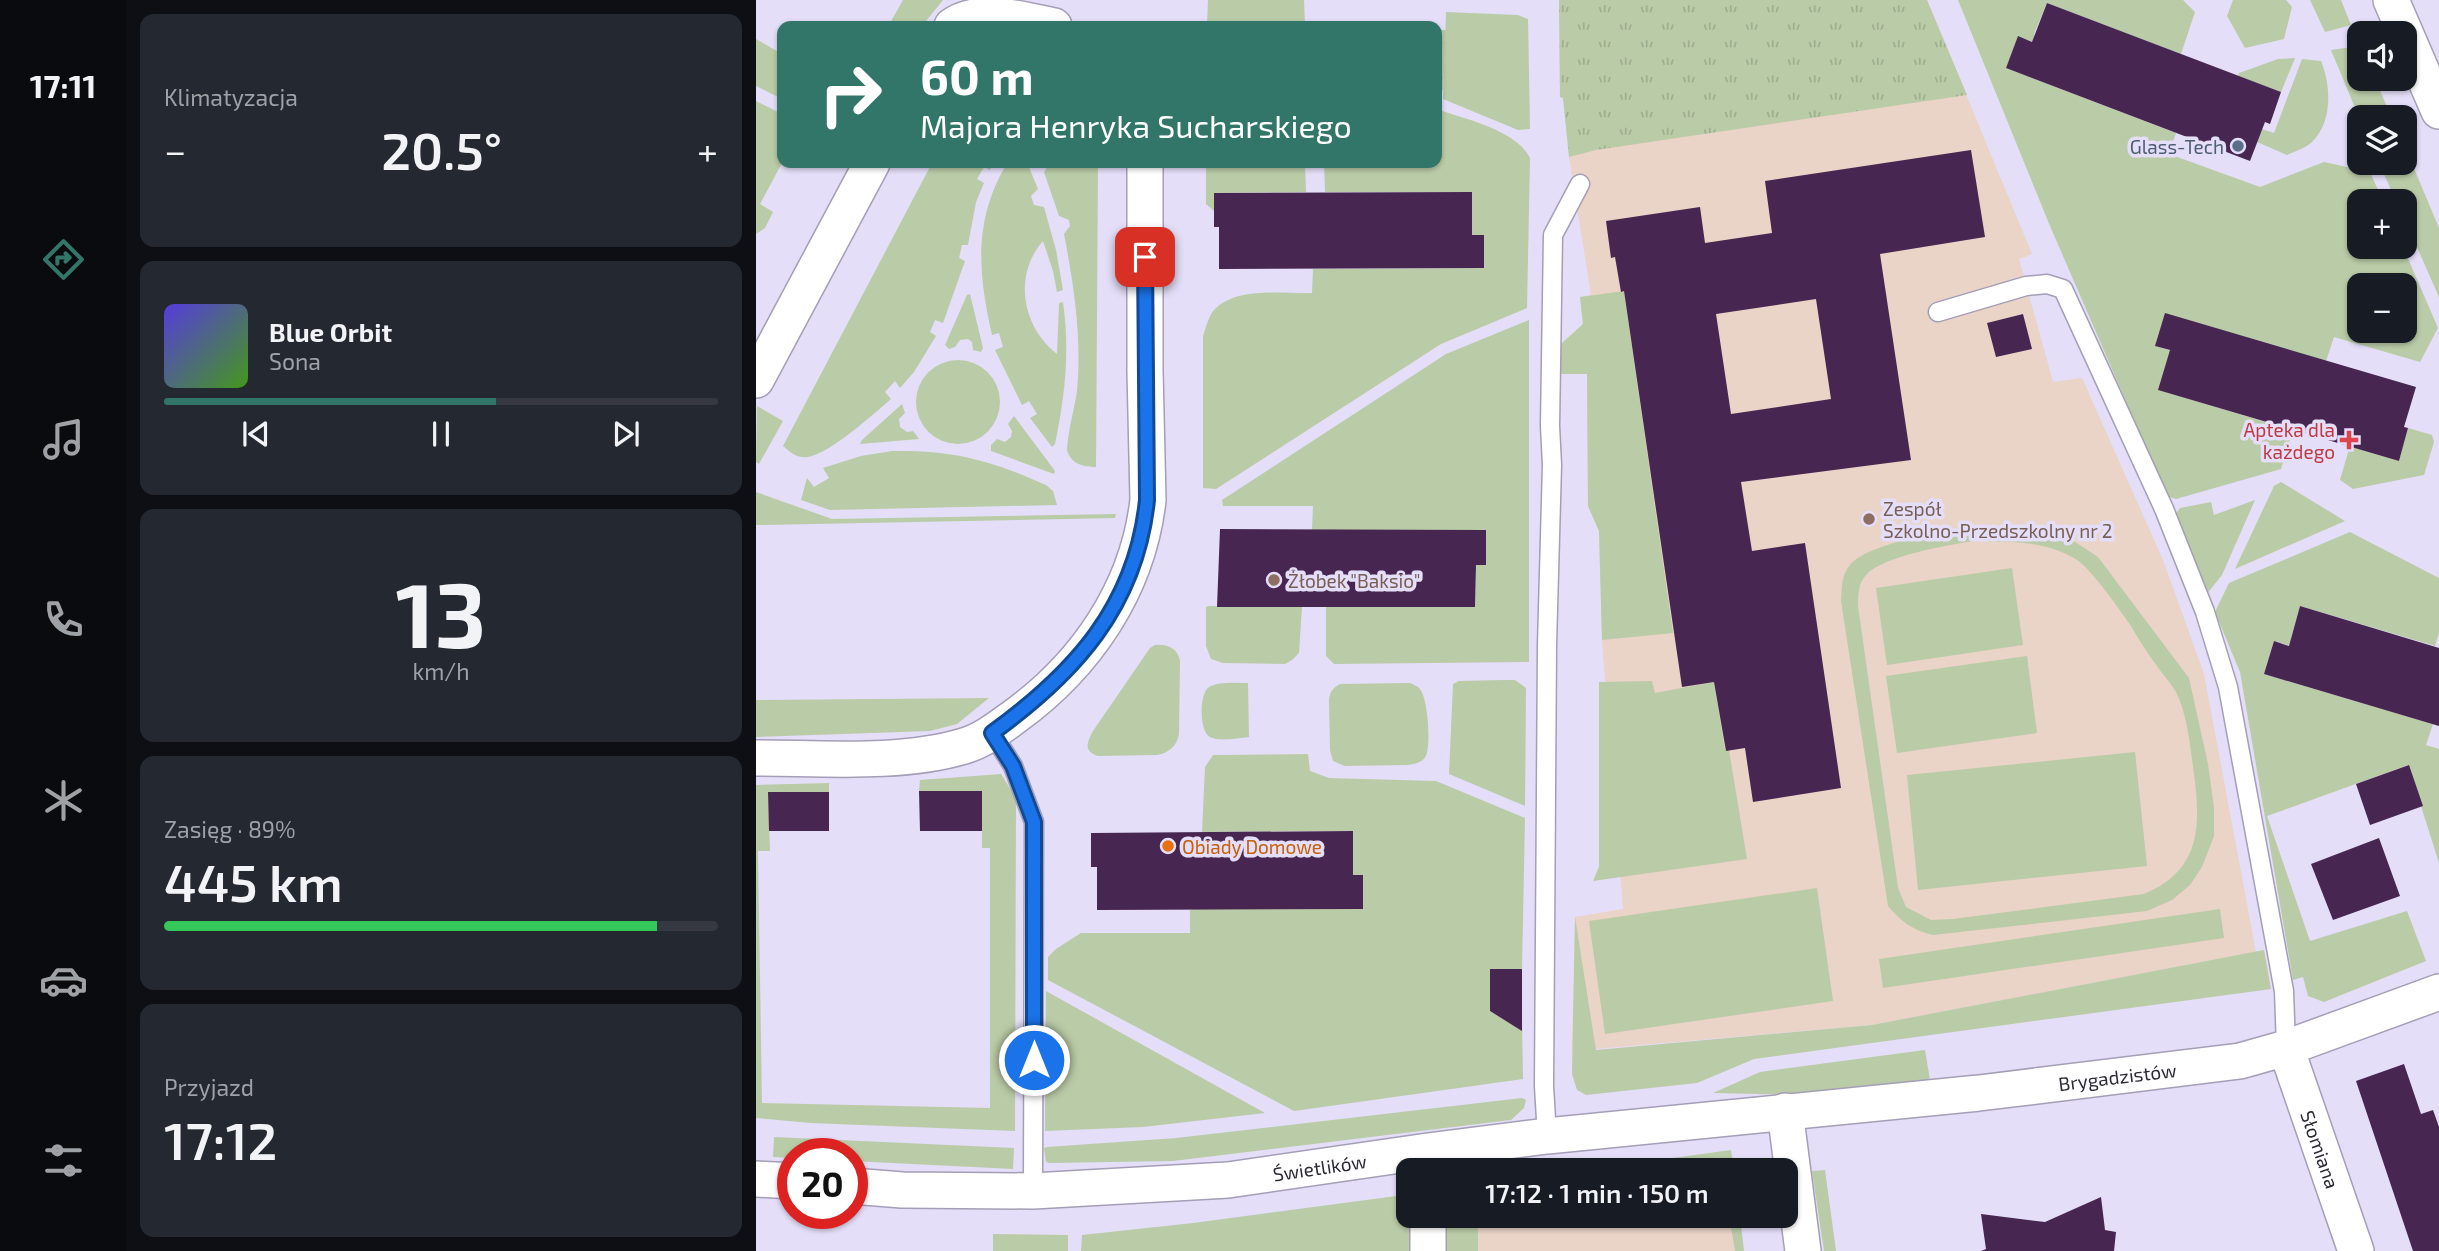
<!DOCTYPE html>
<html lang="pl">
<meta charset="utf-8">
<style>
body{margin:0;font-family:"Exo 2",sans-serif;background:#242831;color:#f1f3f6;height:100vh;display:flex;flex-direction:column;font-size:26px;white-space:nowrap}
*{box-sizing:border-box;margin:0}
p{font-size:23px;color:#9ea1a6}
.icon{flex:none;width:38px;height:38px;fill:none;stroke:currentColor;stroke-width:2;stroke-linecap:round;stroke-linejoin:round}
.map{position:relative;flex:1;overflow:hidden}
.side{display:flex;flex-direction:column;gap:14px;padding:14px;background:#0d0f14;width:630px}
.side>*{flex:none}
.hud{position:absolute;left:21px;top:21px;width:665px;height:147px;border-radius:14px;box-shadow:0 2px 5px #0004;background:#327669;color:#fff;overflow:hidden}
.controls{position:absolute;left:1591px;top:21px;display:grid;gap:14px}
.controls a{display:grid;place-items:center;width:70px;height:70px;border-radius:14px;background:#171b24;box-shadow:0 2px 5px #0004;font-size:35px}
.speed{position:absolute;left:21px;top:1138px;display:flex;gap:14px;font-size:35px;font-weight:700;text-align:center}
.speed>*{display:grid;place-content:center;width:91px;height:91px;border-radius:50%;background:#171b24;box-shadow:0 2px 5px #0004;line-height:1}
.speed .limit{border:10px solid #d22;background:#fff;color:#111}
.pin{position:absolute;display:grid;place-items:center;width:60px;height:60px;color:#fff;margin:-30px;border-radius:14px;box-shadow:0 4px 10px #0006}
.me{position:absolute;width:77px;margin:-38px;rotate:0deg;stroke-linejoin:round;filter:drop-shadow(0 0 5px #0008)}
.turn{display:flex;align-items:center;gap:24px;height:147px;padding:0 28px;font-size:32px}
.turn .icon{width:91px;height:91px;stroke-width:2.5}
.turn b{display:block;font-size:49px;line-height:60px}
.big{font-size:52px;font-weight:600;line-height:1.1}
.side .tile{flex:1;display:flex;flex-direction:column;justify-content:center;gap:10px;min-width:0;padding:0 24px;border-radius:14px;background:#242831}
.side .dial{align-items:center;gap:0}
.dial b{font-size:91px;line-height:1}
.song{display:flex;align-items:center;gap:21px}
.cover{width:84px;height:84px;border-radius:10px;background:linear-gradient(135deg,hsl(250 70% 55%),hsl(100 70% 35%))}
.played{height:7px;border-radius:4px;background:linear-gradient(90deg,#327669 60%,#363941 60%)}
.keys{display:flex;justify-content:space-around;direction:ltr}
.heat{display:flex;justify-content:space-between;align-items:center;font-size:38px;direction:ltr}
.charge{height:10px;border-radius:5px;background:linear-gradient(90deg,#34c759 89%,#363941 0)}
.trip{position:absolute;left:640px;top:1158px;width:402px;height:70px;border-radius:14px;background:#171b24;box-shadow:0 2px 5px #0004;font-weight:600;line-height:70px;text-align:center}
main{display:flex;flex:1;min-height:0}
.tabs{display:flex;flex-direction:column;width:126px;justify-content:space-around;align-items:center;background:#090b0e;color:#9ea1a6}
.tabs .icon{width:49px;height:49px}
.tabs .on{color:#327669}
.tabs b{font-size:32px;color:#f1f3f6}
.map>svg:first-child{display:block}
.education{fill:#ead3c7}
.grass{fill:#bacba7;fill-rule:evenodd}
.park{fill:url(#park-tufts)}
.building{fill:#472651;fill-rule:evenodd}
.lines{fill:none;stroke-linecap:round;stroke-linejoin:round}
.lane-casing{stroke:#a49eb6;stroke-width:21}
.street-casing{stroke:#a49eb6;stroke-width:38}
.lane{stroke:#fff;stroke-width:18}
.street{stroke:#fff;stroke-width:35}
.route-casing{stroke:#114b97;stroke-width:18}
.route{stroke:#1a73e8;stroke-width:12}
.service-dot{fill:#5c6f8a;stroke:#e4def8;stroke-width:2.5}
.health-dot{fill:#e0444e;stroke:#e4def8;stroke-width:2.5}
.education-dot{fill:#8d6e63;stroke:#e4def8;stroke-width:2.5}
.food-dot{fill:#e8710a;stroke:#e4def8;stroke-width:2.5}
.labels{text-anchor:middle;dominant-baseline:central;stroke-width:7;stroke-linejoin:round;paint-order:stroke}
.service-label{font-size:19px;fill:#4e5e75;stroke:#e4def8;text-anchor:end}
.health-label{font-size:19px;fill:#be3a42;stroke:#e4def8;text-anchor:end}
.education-label{font-size:19px;fill:#785e54;stroke:#e4def8;text-anchor:start}
.food-label{font-size:19px;fill:#c56008;stroke:#e4def8;text-anchor:start}
.street-label{font-size:19px;fill:#2d2a34;stroke:#e4def8}
</style>
<main>
<nav class="tabs">
<b>17:11</b>
<svg class="icon on" aria-label="directions" viewBox="0 0 24 24"><path d="M12 3l9 9-9 9-9-9zM9 14v-3h6M13 9l2 2-2 2"/></svg>
<svg class="icon" aria-label="music" viewBox="0 0 24 24"><path d="M9 18V5l10-2v13"/><circle cx="6" cy="18" r="3"/><circle cx="16" cy="16" r="3"/></svg>
<svg class="icon" aria-label="phone" viewBox="0 0 24 24"><path d="M5 4h4l2 5-3 2q2 4 5 5l2-3 5 2v4C11 20 4 13 5 4z"/></svg>
<svg class="icon" aria-label="climate" viewBox="0 0 24 24"><path d="M12 3v18M4 7l16 10M4 17L20 7"/></svg>
<svg class="icon" aria-label="car" viewBox="0 0 24 24"><path d="M5 17H2v-5l4-1 3-4h7l3 4 3 1v5h-3M9 17h6M6 11h13"/><circle cx="7" cy="17" r="2"/><circle cx="17" cy="17" r="2"/></svg>
<svg class="icon" aria-label="filters" viewBox="0 0 24 24"><path d="M4 7h16M4 17h16"/><circle cx="9" cy="7" r="2"/><circle cx="15" cy="17" r="2"/></svg>
</nav>
<section class="side">
<div class="tile"><p>Klimatyzacja</p>
<div class="heat"><a>−</a><b class="big">20.5°</b><a>+</a></div>
</div>
<div class="tile">
<div class="song"><i class="cover"></i><div><b>Blue Orbit</b><p>Sona</p></div></div>
<div class="played"></div>
<div class="keys"><svg class="icon" aria-label="previous" viewBox="0 0 24 24"><path d="M18 5L8 12l10 7zM5 5v14"/></svg><svg class="icon" aria-label="pause" viewBox="0 0 24 24"><path d="M8 5v14M16 5v14"/></svg><svg class="icon" aria-label="next" viewBox="0 0 24 24"><path d="M6 5l10 7-10 7zM19 5v14"/></svg></div>
</div>
<div class="tile dial"><b>13</b><p>km/h</p></div>
<div class="tile"><p>Zasięg · 89%</p><b class="big">445 km</b><div class="charge"></div></div>
<div class="tile"><p>Przyjazd</p><b class="big">17:12</b></div>
</section>
<div class="map">
<svg width="1683" height="1251" viewBox="0 0 1683 1251">
<defs>
<pattern id="park-tufts" width="24" height="20" patternUnits="userSpaceOnUse" patternTransform="scale(1.75)"><rect width="24" height="20" fill="#bacba7"/><path d="M3 7l-1-3M5 7V3M7 7l1-3M15 17l-1-3M17 17v-4M19 17l1-3" fill="none" stroke="#a0ae90"/></pattern>
</defs>
<rect width="100%" height="100%" fill="#e4def8"/>
<!-- education -->
<path class="education" d="M 803,0 L 1171,0 L 1276,254 L 1263,259 L 1297,382 L 1326,378 L 1407,560 L 1448,674 L 1500,952 L 1116,1025 L 816,1051 L 819,917 L 867,909 L 846,640 L 843,531 L 832,506 L 831,374 L 805,374 L 805,344 L 827,324 L 824,297 L 835,295 L 813,157 L 807,98 L 804,97 Z
M 722,1216 L 973,1216 L 979,1251 L 722,1251 Z"/>
<!-- grass -->
<path class="grass" d="M 147,0 L 187,0 L 166,26 L 141,26 L 134,23 Z
M 452,0 L 548,0 L 549,26 L 451,26 Z
M 1202,0 L 1427,0 L 1439,12 L 1425,54 L 1291,3 L 1278,34 L 1280,43 L 1262,37 L 1250,68 L 1420,133 L 1413,154 L 1504,187 L 1568,162 L 1614,172 L 1627,201 L 1603,201 L 1603,247 L 1647,247 L 1682,328 L 1664,362 L 1578,337 L 1570,361 L 1399,346 L 1419,352 L 1412,357 L 1403,390 L 1537,430 L 1525,469 L 1420,499 L 1411,496 L 1294,226 ZM 1603,285 L 1648,285 L 1648,331 L 1603,331 Z
M 1477,0 L 1530,0 L 1536,7 L 1528,39 L 1489,48 L 1471,16 Z
M 1554,0 L 1585,0 L 1595,25 L 1569,32 Z
M 690,12 L 762,15 L 772,19 L 774,129 L 762,130 L 687,99 Z
M 0,39 L 26,54 L 26,99 L 0,86 Z
M 1603,46 L 1603,79 L 1619,79 L 1632,109 L 1614,117 L 1604,117 L 1602,115 L 1575,50 Z
M 1539,58 L 1525,92 L 1482,76 L 1483,73 L 1522,59 Z
M 1546,59 L 1565,61 C 1575,85 1577,122 1556,142 C 1550,148 1539,151 1531,155 L 1501,142 L 1506,129 L 1518,133 Z
M 0,101 L 26,114 L 26,163 L 4,204 L 17,212 L 9,228 L 0,234 Z
M 681,109 C 710,120 759,129 774,158 L 771,308 L 685,344 L 460,489 L 447,488 L 447,336 C 450,328 452,317 458,310 C 481,286 526,294 556,293 L 557,269 L 728,268 L 728,235 L 711,235 L 716,226 L 716,192 L 569,192 L 568,163 L 681,163 Z
M 1649,147 L 1683,228 L 1683,297 L 1649,220 L 1648,201 L 1640,201 L 1623,163 L 1648,163 Z
M 176,163 L 238,163 L 234,170 L 228,167 L 221,179 L 228,183 L 220,202 L 212,245 L 206,245 L 203,258 L 209,261 L 187,323 L 179,320 L 174,332 L 180,336 L 158,372 L 144,388 L 139,381 L 129,392 L 135,399 C 116,415 75,453 52,457 C 42,459 34,452 27,446 Z
M 251,163 L 272,165 L 282,189 L 275,196 L 278,205 L 288,207 L 300,250 L 307,290 L 301,292 L 297,271 L 287,241 C 257,275 266,327 301,354 L 303,303 L 307,302 C 314,351 309,397 299,444 L 296,447 L 274,418 L 281,414 L 273,401 L 266,405 L 239,350 L 247,347 L 243,333 L 236,335 C 222,272 217,221 251,163 Z
M 294,163 L 342,163 L 340,467 C 327,467 315,464 311,450 C 312,430 318,411 321,391 C 326,338 318,286 308,234 L 314,226 L 313,220 L 303,216 L 288,172 Z
M 450,163 L 549,163 L 550,192 L 458,193 L 458,211 L 450,204 Z
M 868,291 L 917,633 L 846,640 L 843,531 L 832,506 L 831,374 L 805,374 L 805,344 L 827,324 L 824,297 Z
M 214,294 L 227,348 L 225,352 L 217,350 L 216,342 L 212,339 L 204,340 L 199,347 L 193,349 L 189,345 L 211,295 Z
M 773,320 L 773,662 L 578,664 L 570,656 L 570,607 L 719,607 L 720,573 L 556,530 L 557,506 L 467,506 L 466,500 L 690,354 Z
M160 402a42 42 0 1 1 84 0a42 42 0 1 1-84 0Z
M 146,404 L 149,413 L 143,419 L 144,427 L 151,432 L 157,431 L 163,439 L 104,444 L 106,440 Z
M 1,406 L 27,421 L 3,464 L 0,462 Z
M 258,416 L 299,471 L 298,474 L 235,451 L 235,445 L 241,439 L 249,442 L 255,437 L 256,431 L 252,424 Z
M 1652,428 L 1676,435 L 1678,442 L 1668,475 L 1597,489 L 1584,480 L 1594,446 L 1643,461 Z
M 136,451 C 197,450 234,460 290,485 L 297,491 L 301,505 L 74,510 L 45,500 L 51,478 L 58,487 L 73,478 L 67,468 L 105,456 Z
M 1525,482 L 1589,521 L 1479,569 L 1518,486 Z
M 0,492 L 76,519 L 360,514 L 359,518 L 0,525 Z
M 1499,500 L 1466,575 L 1450,595 L 1419,515 L 1424,508 L 1455,502 L 1458,515 Z
M 1222,525 L 1271,527 L 1313,538 L 1342,557 L 1433,678 L 1452,764 L 1458,808 L 1458,836 L 1446,867 L 1434,885 L 1416,900 L 1391,911 L 1177,935 C 1156,930 1146,922 1132,906 L 1085,601 C 1086,589 1085,575 1094,565 C 1112,543 1193,530 1222,525 ZM 1218,541 C 1254,542 1290,540 1321,560 C 1338,572 1363,609 1375,626 C 1383,640 1392,654 1401,666 C 1407,675 1415,683 1420,692 C 1430,712 1433,737 1436,759 C 1444,816 1451,868 1388,894 L 1197,919 L 1175,920 L 1150,907 L 1142,888 L 1102,606 C 1102,595 1102,584 1110,575 C 1126,556 1193,545 1218,541 Z
M 1594,532 L 1683,578 L 1683,633 L 1679,646 L 1544,606 L 1535,638 L 1538,647 L 1518,641 L 1508,674 L 1677,724 L 1670,745 L 1683,749 L 1683,863 L 1652,765 L 1511,816 L 1554,941 L 1651,911 L 1670,961 L 1568,1002 L 1552,996 L 1547,977 L 1537,980 L 1484,672 L 1459,612 L 1473,583 Z
M 1256,568 L 1267,645 L 1131,665 L 1120,588 Z
M 453,606 L 546,607 L 543,653 L 536,660 L 529,664 L 467,663 L 455,659 L 450,646 L 450,607 Z
M 399,645 C 411,644 421,648 424,660 L 423,733 C 422,745 413,753 401,755 L 342,756 C 327,751 331,742 337,731 L 394,648 Z
M 1271,656 L 1281,733 L 1141,753 L 1130,676 Z
M 748,680 L 759,680 L 770,688 L 769,806 L 693,774 L 697,684 L 703,681 Z
M 896,681 L 899,693 L 958,682 L 969,750 L 973,750 L 991,859 L 837,881 L 843,867 L 843,682 Z
M 492,683 L 493,737 C 481,738 465,742 454,737 C 443,732 443,693 453,687 C 464,681 480,683 492,683 Z
M 654,683 C 658,685 662,686 664,689 C 672,699 675,744 670,756 C 666,763 658,764 651,765 L 589,766 L 577,761 L 574,750 L 573,700 C 574,691 577,688 584,684 Z
M 233,698 L 201,724 L 174,731 L 0,737 L 0,700 Z
M 1379,752 L 1391,866 L 1162,890 L 1151,775 Z
M 552,754 L 554,771 L 573,778 L 680,781 L 769,818 L 766,969 L 734,969 L 734,1011 L 749,1020 L 766,1021 L 767,1079 L 538,1111 L 292,980 L 292,957 L 300,949 L 325,933 L 434,933 L 434,910 L 591,875 L 597,831 L 446,832 L 449,767 L 457,755 Z
M 245,774 L 260,798 L 259,1131 L 54,1123 L 0,1118 L 0,785 L 73,783 L 73,792 L 12,793 L 14,851 L 2,851 L 6,1103 L 234,1108 L 234,848 L 226,848 L 226,791 L 163,791 L 164,780 Z
M 1061,888 L 1077,1001 L 849,1034 L 833,921 Z
M 1464,909 L 1468,938 L 1127,988 L 1123,959 Z
M 819,917 L 840,1050 L 1116,1025 L 1508,950 L 1515,989 L 998,1059 L 941,1083 L 830,1095 L 821,1090 L 816,1074 Z
M 290,991 L 509,1113 L 387,1127 L 289,1131 Z
M 1169,1050 L 1174,1080 L 1053,1095 L 957,1093 L 1004,1072 Z
M 766,1098 L 770,1100 L 768,1108 L 755,1120 L 417,1161 L 293,1163 L 290,1162 L 288,1148 L 291,1147 L 420,1138 Z
M 18,1137 L 258,1148 L 257,1169 L 96,1161 L 96,1153 L 37,1153 L 37,1158 L 17,1157 Z
M 975,1150 L 978,1171 L 822,1171 Z
M 1069,1170 L 1080,1251 L 1068,1251 L 1056,1171 Z
M 648,1195 L 653,1200 L 653,1216 L 660,1216 L 660,1251 L 325,1251 L 326,1235 L 437,1223 Z
M 683,1216 L 722,1216 L 722,1251 L 684,1251 Z
M 973,1216 L 984,1216 L 988,1251 L 979,1251 Z
M 237,1234 L 312,1235 L 312,1251 L 237,1251 Z"/>
<!-- park -->
<path class="park" d="M 803,0 L 1171,0 L 1211,95 L 840,150 L 813,157 L 807,98 L 804,97 Z
M 681,30 L 690,30 L 687,90 L 681,90 Z"/>
<!-- building -->
<path class="building" d="M 1291,3 L 1525,92 L 1514,124 L 1509,122 L 1494,161 L 1250,68 L 1262,36 L 1276,42 Z
M 1215,150 L 1229,237 L 1124,254 L 1155,460 L 985,482 L 996,551 L 1049,543 L 1085,788 L 997,802 L 989,748 L 970,751 L 958,682 L 926,687 L 868,291 L 865,292 L 859,257 L 855,258 L 850,221 L 944,207 L 949,243 L 1016,233 L 1009,181 ZM 1060,299 L 1075,399 L 975,414 L 960,314 Z
M 716,192 L 716,235 L 728,235 L 728,268 L 463,269 L 463,227 L 458,227 L 458,193 Z
M 1409,313 L 1660,387 L 1648,427 L 1652,428 L 1643,461 L 1402,390 L 1414,350 L 1399,346 Z
M 1267,314 L 1276,349 L 1240,357 L 1231,323 Z
M 464,529 L 730,530 L 730,565 L 720,565 L 719,607 L 461,607 Z
M 1544,606 L 1683,648 L 1683,726 L 1508,674 L 1518,641 L 1533,646 Z
M 1653,765 L 1667,806 L 1614,825 L 1600,784 Z
M 163,791 L 226,791 L 226,831 L 164,831 Z
M 12,792 L 73,792 L 73,831 L 13,831 Z
M 597,831 L 597,875 L 607,875 L 607,909 L 341,910 L 341,867 L 335,867 L 335,833 Z
M 1623,838 L 1644,896 L 1577,920 L 1555,864 Z
M 734,969 L 766,969 L 766,1031 L 734,1011 Z
M 1648,1064 L 1665,1114 L 1677,1110 L 1683,1127 L 1683,1251 L 1657,1251 L 1600,1081 Z
M 1345,1197 L 1349,1230 L 1360,1232 L 1358,1251 L 1225,1251 L 1230,1249 L 1225,1214 L 1289,1222 Z"/>
<g class="lines">
<defs>
<path id="lane" d="M 1182,312 L 1270,286 L 1291,284 L 1307,289 L 1408,509 L 1449,612 L 1472,687 L 1528,991 L 1530,1048
M 236,733 L 257,766 L 278,822 L 277,1191
M 791,1136 L 788,1086 L 791,645 L 796,465 L 794,426 L 797,235 L 824,184"/>
<g id="street">
<path d="M 1635,0 L 1683,111"/>
<path d="M 196,26 C 224,6 267,20 298,26"/>
<path d="M 0,380 L 116,163"/>
<path d="M 0,758 C 65,758 145,765 208,746 C 226,741 243,728 258,717 C 330,665 382,589 392,500 L 389,371 L 389,163"/>
<path id="s1" d="M 1530,1048 L 1600,1251"/>
<path d="M 1029,1111 L 1047,1251"/>
<path d="M 0,1179 L 37,1181"/>
<path id="s2" d="M 96,1186 L 146,1190 L 277,1191 L 472,1180 L 672,1151 L 791,1136 L 1223,1093 L 1484,1061 L 1530,1048 L 1683,992"/>
<path d="M 672,1251 L 672,1216"/>
</g>
</defs>
<!-- lane casing -->
<use href="#lane" class="lane-casing"/>
<!-- street casing -->
<use href="#street" class="street-casing"/>
<!-- lane -->
<use href="#lane" class="lane"/>
<!-- street -->
<use href="#street" class="street"/>
</g>
<g class="lines">
<defs>
<path id="route" d="M 278,1060 L 278,822 L 257,766 L 236,733 C 319,673 380,606 391,500 L 389,257"/>
</defs>
<!-- route casing -->
<use href="#route" class="route-casing"/>
<!-- route -->
<use href="#route" class="route"/>
</g>
<!-- markers -->
<circle class="service-dot" cx="1482" cy="146" r="7"/>
<path class="health-dot" d="M1589.5 429.5h7v7h7v7h-7v7h-7v-7h-7v-7h7z"/>
<g class="education-dot">
<circle cx="1113" cy="519" r="7"/>
<circle cx="518" cy="580" r="7"/>
</g>
<circle class="food-dot" cx="412" cy="846" r="7"/>
<g class="labels">
<!-- service labels -->
<g class="service-label">
<text x="1468" y="146">Glass-Tech</text>
</g>
<!-- health labels -->
<g class="health-label">
<text x="1579" y="429">Apteka dla<tspan x="1579" dy="22">każdego</tspan></text>
</g>
<!-- education labels -->
<g class="education-label">
<text x="1127" y="508">Zespół<tspan x="1127" dy="22">Szkolno-Przedszkolny nr 2</tspan></text>
<text x="532" y="580">Żłobek "Baksio"</text>
</g>
<!-- food labels -->
<g class="food-label">
<text x="426" y="846">Obiady Domowe</text>
</g>
<!-- street labels -->
<g class="street-label">
<text stroke="none"><textPath href="#s2" startOffset="1272">Brygadzistów</textPath></text>
<text stroke="none"><textPath href="#s1" startOffset="107">Słomiana</textPath></text>
<text stroke="none"><textPath href="#s2" startOffset="469">Świetlików</textPath></text>
</g>
</g>
</svg>
<div class="controls">
<a><svg class="icon" aria-label="sound" viewBox="0 0 24 24"><path d="M4 9h4l5-4v14l-5-4H4zM17 9q2 3 0 6"/></svg></a>
<a><svg class="icon" aria-label="layers" viewBox="0 0 24 24"><path d="M12 4l9 5-9 5-9-5zM3 14l9 5 9-5"/></svg></a>
<a>+</a>
<a>−</a>
</div>
<div class="speed"><div class="limit">20</div></div>
<div class="pin" style="left:389px;top:257px;background:#d93025"><svg class="icon" aria-label="arrive" viewBox="0 0 24 24"><path d="M6 21V4h12l-3 4 3 4H6"/></svg></div>
<svg class="me" style="left:278px;top:1060px" viewBox="-20 -20 40 40"><circle r="17" fill="#1a73e8" stroke="#fff" stroke-width="3"/><path d="M0-11L8 9 0 5-8 9z" fill="#fff"/></svg>
<div class="trip">17:12 · 1 min · 150 m</div>
<div class="hud">
<div class="turn"><svg class="icon" aria-label="right" viewBox="0 0 24 24"><path d="M7 20v-9h11M14 6l5 5-5 5"/></svg><div><b>60 m</b>Majora Henryka Sucharskiego</div></div>
</div>
</div>
</main>
